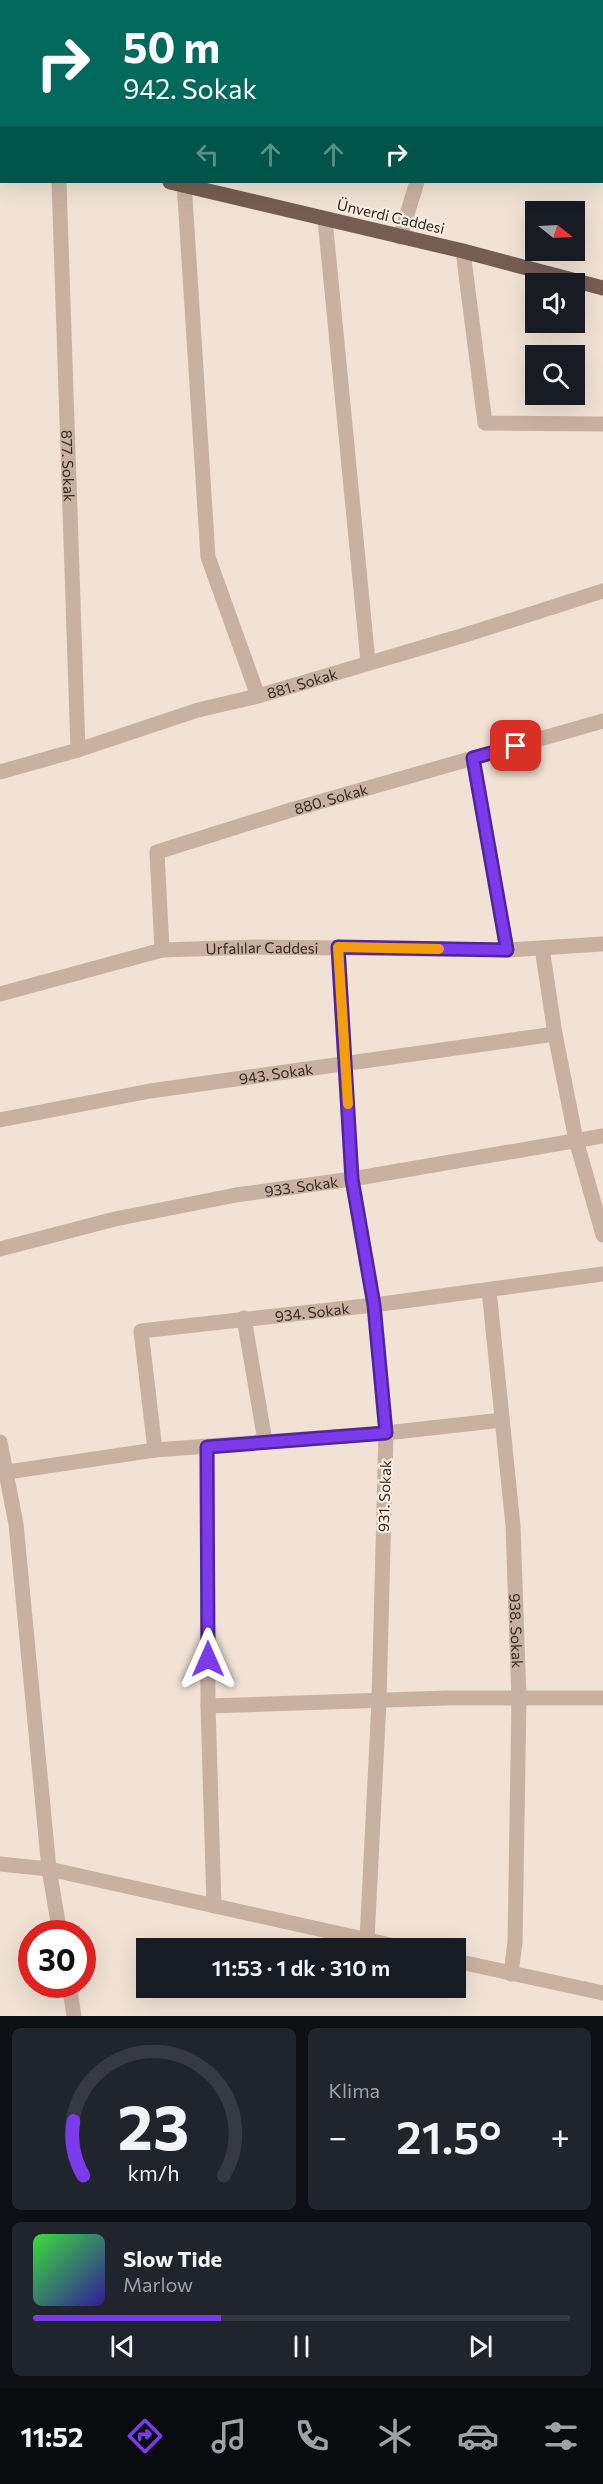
<!DOCTYPE html>
<html lang="tr">
<meta charset="utf-8">
<style>
body{margin:0;font-family:Commissioner,sans-serif;background:#20242c;color:#f1f3f6;height:100vh;display:flex;flex-direction:column;font-size:22px;white-space:nowrap}
*{box-sizing:border-box;margin:0}
p{font-size:20px;color:#9ea1a6}
.icon{flex:none;width:33px;height:33px;fill:none;stroke:currentColor;stroke-width:2;stroke-linecap:round;stroke-linejoin:round}
.map{position:relative;height:2016px;overflow:hidden}
.drawer{display:flex;flex-direction:column;gap:12px;padding:12px;background:#0d0f14;flex:1}
.drawer>*{flex:none}
.banner{position:absolute;left:0px;top:0px;width:603px;height:183px;box-shadow:0 6px 24px #0002;background:#00695c;color:#fff;overflow:hidden}
.needle{width:39px;rotate:108deg}
.buttons{position:absolute;left:525px;top:201px;display:grid;gap:12px}
.buttons a{display:grid;place-items:center;width:60px;height:60px;border-radius:0px;background:#171b24;box-shadow:0 6px 24px #0002;font-size:30px}
.speed{position:absolute;left:18px;top:1920px;display:flex;gap:12px;font-size:30px;font-weight:700;text-align:center}
.speed>*{display:grid;place-content:center;width:78px;height:78px;border-radius:50%;background:#171b24;box-shadow:0 6px 24px #0002;line-height:1}
.speed .limit{border:9px solid #d22;background:#fff;color:#111}
.pin{position:absolute;display:grid;place-items:center;width:51px;height:51px;color:#fff;margin:-26px;border-radius:12px;box-shadow:0 3px 9px #0006}
.me{position:absolute;width:66px;margin:-33px;rotate:0deg;stroke-linejoin:round;filter:drop-shadow(0 0 4px #0008)}
.turn{display:flex;align-items:center;gap:21px;height:126px;padding:0 24px;font-size:27px}
.turn .icon{width:78px;height:78px;stroke-width:2.5}
.turn b{display:block;font-size:42px;line-height:51px}
.lanes{display:flex;align-items:center;height:57px;padding:0 24px;background:#0003;justify-content:center;gap:30px;direction:ltr}
.lanes .off{opacity:.35}
.big{font-size:45px;font-weight:600;line-height:1.1}
.drawer .widget{flex:1;display:flex;flex-direction:column;justify-content:center;gap:9px;min-width:0;padding:0 21px;border-radius:9px;background:#20242c}
.drawer .dial{align-items:center;gap:0}
.dial svg{height:156px;overflow:visible;fill:none;stroke:#363941;stroke-width:7;stroke-linecap:round;text-anchor:middle}
.dial text{fill:#f1f3f6;stroke:none}
.song{display:flex;align-items:center;gap:18px}
.cover{width:72px;height:72px;border-radius:9px;background:linear-gradient(135deg,hsl(120 70% 55%),hsl(250 70% 35%))}
.played{height:6px;border-radius:3px;background:linear-gradient(90deg,#7c3aed 35%,#363941 35%)}
.keys{display:flex;justify-content:space-around;direction:ltr}
.heat{display:flex;justify-content:space-between;align-items:center;font-size:33px;direction:ltr}
.drawer .tiles{flex:1;display:grid;gap:12px;grid-template-columns:1fr 1fr}
.widget:last-child{grid-column:span 2}
.trip{position:absolute;left:136px;top:1938px;width:330px;height:60px;border-radius:0px;background:#171b24;box-shadow:0 6px 24px #0002;font-weight:600;line-height:60px;text-align:center}
.tabs{display:flex;height:96px;justify-content:space-around;align-items:center;background:#090b0e;color:#9ea1a6}
.tabs .icon{width:42px;height:42px}
.tabs .selected{color:#7c3aed}
.tabs b{font-size:27px;color:#f1f3f6}
.map>svg:first-child{display:block}
.lines{fill:none;stroke-linecap:round;stroke-linejoin:round}
.minor{stroke:#c9b1a1;stroke-width:15}
.major{stroke:#765d54;stroke-width:15}
.route-casing{stroke:#51269a;stroke-width:15}
.route{stroke:#7c3aed;stroke-width:10}
.slow{stroke:#f59e0b;stroke-width:10}
.labels{text-anchor:middle;dominant-baseline:central;stroke-width:4.5;stroke-linejoin:round;paint-order:stroke}
.street-label{font-size:15px;fill:#332824;stroke:#f9ece1}
</style>
<div class="map">
<svg width="603" height="2016" viewBox="0 0 603 2016">
<rect width="100%" height="100%" fill="#f1e2d5"/>
<g class="lines">
<!-- minor -->
<g class="minor">
<path d="M 89,0 L 96,2"/>
<path d="M 138,0 L 139,2"/>
<path d="M 294,2 L 299,0"/>
<path id="s1" d="M 59,182 L 78,750"/>
<path d="M 184,182 L 208,557 L 258,696"/>
<path d="M 325,219 L 368,662"/>
<path d="M 400,237 L 417,182"/>
<path d="M 463,251 L 485,423 L 603,424"/>
<path d="M 473,758 L 507,950"/>
<path id="s2" d="M 0,772 L 78,750 L 198,710 L 258,696 L 468,634 L 603,591"/>
<path d="M 338,947 L 352,1179 L 374,1305 L 386,1433 L 379,1701 L 367,1940"/>
<path d="M 542,948 L 555,1034 L 576,1140 L 603,1235"/>
<path id="s3" d="M 162,950 L 157,852 L 291,810 L 603,721"/>
<path id="s4" d="M 0,994 L 162,950 L 257,947 L 507,950 L 603,944"/>
<path id="s5" d="M 0,1120 L 150,1091 L 555,1034"/>
<path id="s6" d="M 0,1249 L 115,1219 L 236,1195 L 352,1179 L 603,1136"/>
<path id="s7" d="M 489,1290 L 513,1526 L 519,1699 L 515,1942 L 511,1974"/>
<path d="M 244,1318 L 265,1441"/>
<path d="M 0,1442 L 16,1524 L 49,1869 L 60,1934"/>
<path d="M 207,1447 L 208,1706 L 214,1906"/>
<path id="s8" d="M 155,1450 L 141,1331 L 374,1305 L 603,1274"/>
<path d="M 0,1473 L 155,1450 L 386,1433 L 502,1420"/>
<path d="M 208,1706 L 446,1698 L 603,1698"/>
<path d="M 0,1864 L 49,1869 L 404,1948"/>
<path d="M 456,1961 L 603,1993"/>
<path d="M 69,1984 L 74,2016"/>
</g>
<!-- major -->
<path class="major" d="M 504,0 L 506,2
M 602,84 L 603,85
M 0,140 L 2,140
M 170,182 L 463,251 L 603,288"/>
</g>
<g class="lines">
<defs>
<path id="route" d="M 208,1659 L 207,1447 L 386,1433 L 374,1305 L 352,1179 L 338,947 L 507,950 L 473,758 L 516,746"/>
</defs>
<!-- route casing -->
<use href="#route" class="route-casing"/>
<!-- route -->
<use href="#route" class="route"/>
<!-- slow -->
<path class="slow" d="M 348,1104 L 338,947 L 439,949"/>
</g>
<g class="labels">
<!-- street labels -->
<g class="street-label">
<text transform="translate(391 216) rotate(13)">Ünverdi Caddesi</text>
<text stroke="none"><textPath href="#s1" startOffset="284">877. Sokak</textPath></text>
<text stroke="none"><textPath href="#s2" startOffset="315">881. Sokak</textPath></text>
<text stroke="none"><textPath href="#s3" startOffset="280">880. Sokak</textPath></text>
<text stroke="none"><textPath href="#s4" startOffset="268">Urfalılar Caddesi</textPath></text>
<text stroke="none"><textPath href="#s5" startOffset="280">943. Sokak</textPath></text>
<text stroke="none"><textPath href="#s6" startOffset="308">933. Sokak</textPath></text>
<text stroke="none"><textPath href="#s8" startOffset="292">934. Sokak</textPath></text>
<text transform="translate(384 1496) rotate(-88)">931. Sokak</text>
<text stroke="none"><textPath href="#s7" startOffset="342">938. Sokak</textPath></text>
</g>
</g>
</svg>
<div class="buttons">
<a><svg class="needle" viewBox="-14 -14 28 28"><path d="M0-13l5 13h-10z" fill="#e53935"/><path d="M0 13l5-13h-10z" fill="#9ea1a6"/></svg></a>
<a><svg class="icon" aria-label="sound" viewBox="0 0 24 24"><path d="M4 9h4l5-4v14l-5-4H4zM17 9q2 3 0 6"/></svg></a>
<a><svg class="icon" aria-label="search" viewBox="0 0 24 24"><circle cx="10" cy="10" r="6"/><path d="M15 15l6 6"/></svg></a>
</div>
<div class="speed"><div class="limit">30</div></div>
<div class="pin" style="left:516px;top:746px;background:#d93025"><svg class="icon" aria-label="arrive" viewBox="0 0 24 24"><path d="M6 21V4h12l-3 4 3 4H6"/></svg></div>
<svg class="me" style="left:208px;top:1659px" viewBox="-20 -20 40 40"><path d="M0-17L14 15 0 8-14 15z" fill="#7c3aed" stroke="#fff" stroke-width="4"/></svg>
<div class="trip">11:53 · 1 dk · 310 m</div>
<div class="banner">
<div class="turn"><svg class="icon" aria-label="right" viewBox="0 0 24 24"><path d="M7 20v-9h11M14 6l5 5-5 5"/></svg><div><b>50 m</b>942. Sokak</div></div>
<div class="lanes"><svg class="icon off" aria-label="left" viewBox="0 0 24 24"><path d="M17 20v-9H6M10 6l-5 5 5 5"/></svg><svg class="icon off" aria-label="ahead" viewBox="0 0 24 24"><path d="M12 20V5M6 11l6-6 6 6"/></svg><svg class="icon off" aria-label="ahead" viewBox="0 0 24 24"><path d="M12 20V5M6 11l6-6 6 6"/></svg><svg class="icon" aria-label="right" viewBox="0 0 24 24"><path d="M7 20v-9h11M14 6l5 5-5 5"/></svg></div>
</div>
</div>
<section class="drawer">
<div class="tiles">
<div class="widget dial"><svg viewBox="0 0 100 80">
<path d="M14 69A42 42 0 1 1 86 69"/>
<path d="M14 69A42 42 0 0 1 9 41" stroke="#7c3aed"/>
<text x="50" y="56" font-size="32" font-weight="700">23</text>
<text x="50" y="72" font-size="11">km/h</text>
</svg></div>
<div class="widget"><p>Klima</p>
<div class="heat"><a>−</a><b class="big">21.5°</b><a>+</a></div>
</div>
<div class="widget">
<div class="song"><i class="cover"></i><div><b>Slow Tide</b><p>Marlow</p></div></div>
<div class="played"></div>
<div class="keys"><svg class="icon" aria-label="previous" viewBox="0 0 24 24"><path d="M18 5L8 12l10 7zM5 5v14"/></svg><svg class="icon" aria-label="pause" viewBox="0 0 24 24"><path d="M8 5v14M16 5v14"/></svg><svg class="icon" aria-label="next" viewBox="0 0 24 24"><path d="M6 5l10 7-10 7zM19 5v14"/></svg></div>
</div>
</div>
</section>
<nav class="tabs">
<b>11:52</b>
<svg class="icon selected" aria-label="directions" viewBox="0 0 24 24"><path d="M12 3l9 9-9 9-9-9zM9 14v-3h6M13 9l2 2-2 2"/></svg>
<svg class="icon" aria-label="music" viewBox="0 0 24 24"><path d="M9 18V5l10-2v13"/><circle cx="6" cy="18" r="3"/><circle cx="16" cy="16" r="3"/></svg>
<svg class="icon" aria-label="phone" viewBox="0 0 24 24"><path d="M5 4h4l2 5-3 2q2 4 5 5l2-3 5 2v4C11 20 4 13 5 4z"/></svg>
<svg class="icon" aria-label="climate" viewBox="0 0 24 24"><path d="M12 3v18M4 7l16 10M4 17L20 7"/></svg>
<svg class="icon" aria-label="car" viewBox="0 0 24 24"><path d="M5 17H2v-5l4-1 3-4h7l3 4 3 1v5h-3M9 17h6M6 11h13"/><circle cx="7" cy="17" r="2"/><circle cx="17" cy="17" r="2"/></svg>
<svg class="icon" aria-label="filters" viewBox="0 0 24 24"><path d="M4 7h16M4 17h16"/><circle cx="9" cy="7" r="2"/><circle cx="15" cy="17" r="2"/></svg>
</nav>
